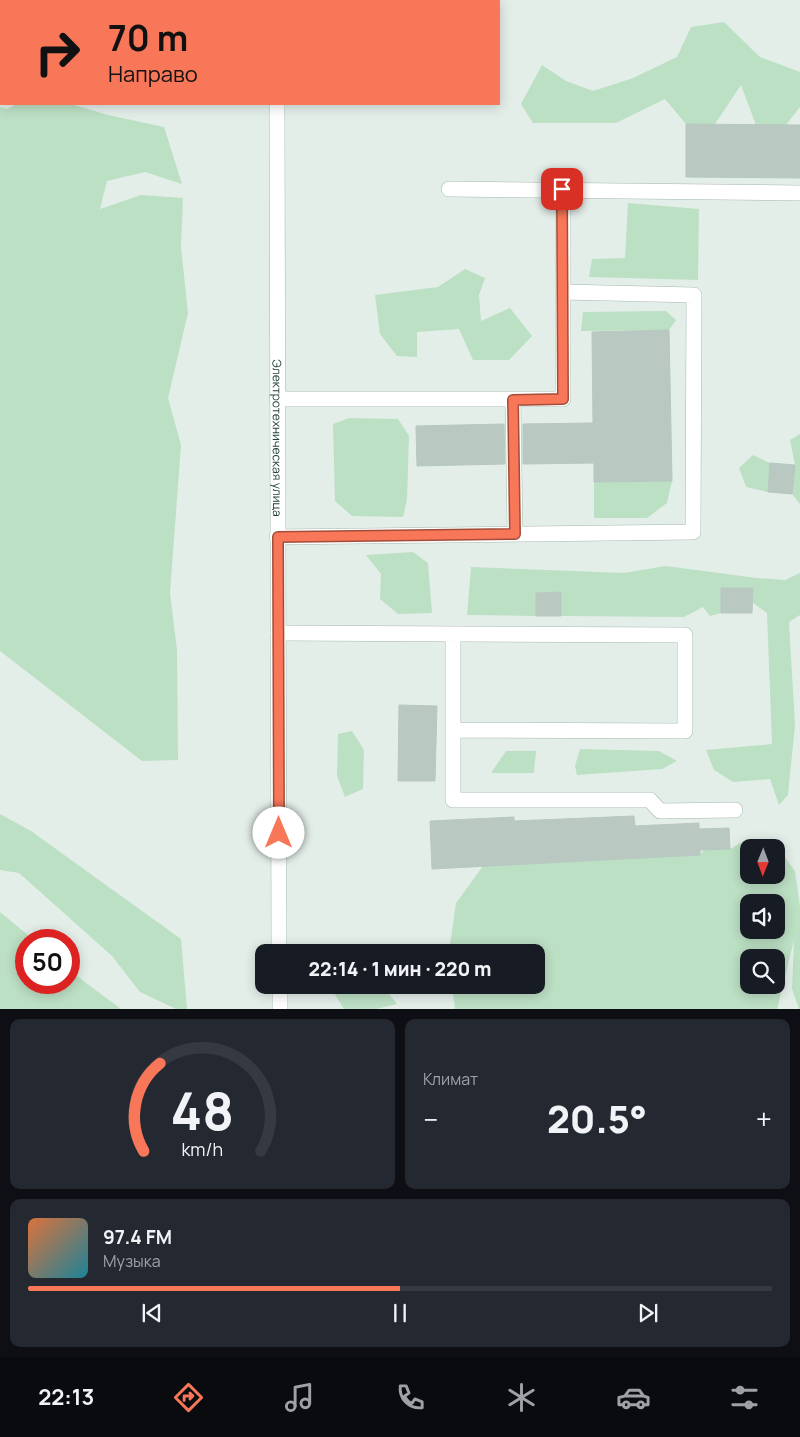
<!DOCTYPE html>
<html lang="ru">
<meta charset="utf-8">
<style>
body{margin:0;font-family:Manrope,sans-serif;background:#242831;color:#f1f3f6;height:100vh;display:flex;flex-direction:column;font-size:19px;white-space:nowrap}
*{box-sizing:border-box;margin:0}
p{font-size:16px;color:#9ea1a6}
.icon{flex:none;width:28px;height:28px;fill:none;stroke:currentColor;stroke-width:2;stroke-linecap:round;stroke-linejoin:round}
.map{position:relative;height:1009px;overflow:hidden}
.details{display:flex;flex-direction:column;gap:10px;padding:10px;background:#0d0f14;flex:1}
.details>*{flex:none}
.banner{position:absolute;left:0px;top:0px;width:500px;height:105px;box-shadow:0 2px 12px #0003;background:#f87758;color:#111;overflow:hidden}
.needle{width:32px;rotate:181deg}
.buttons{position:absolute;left:740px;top:839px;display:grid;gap:10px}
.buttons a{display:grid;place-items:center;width:45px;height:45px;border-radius:10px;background:#171b24;box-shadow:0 2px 12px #0003;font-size:25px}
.speed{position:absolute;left:15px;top:929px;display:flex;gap:10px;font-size:25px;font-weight:700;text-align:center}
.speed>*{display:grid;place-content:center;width:65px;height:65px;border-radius:50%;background:#171b24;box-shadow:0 2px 12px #0003;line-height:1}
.speed .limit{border:8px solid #d22;background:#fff;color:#111}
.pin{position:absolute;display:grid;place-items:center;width:42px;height:42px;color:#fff;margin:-21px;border-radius:10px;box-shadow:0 2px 8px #0006}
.me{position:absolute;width:55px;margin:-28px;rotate:0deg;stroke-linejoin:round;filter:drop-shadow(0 0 4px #0008)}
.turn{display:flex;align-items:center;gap:18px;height:105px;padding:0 25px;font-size:22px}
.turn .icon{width:65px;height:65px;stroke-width:2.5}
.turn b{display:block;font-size:35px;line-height:42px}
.big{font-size:38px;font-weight:800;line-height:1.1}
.details .widget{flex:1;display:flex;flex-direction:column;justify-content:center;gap:8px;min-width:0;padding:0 18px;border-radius:10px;background:#242831}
.details .dial{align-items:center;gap:0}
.dial svg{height:130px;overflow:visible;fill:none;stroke:#363941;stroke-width:7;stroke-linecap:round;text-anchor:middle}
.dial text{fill:#f1f3f6;stroke:none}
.song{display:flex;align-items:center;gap:15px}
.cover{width:60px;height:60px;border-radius:8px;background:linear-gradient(135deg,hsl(20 70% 55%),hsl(190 70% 35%))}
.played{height:5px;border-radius:2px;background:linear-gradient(90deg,#f87758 50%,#363941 50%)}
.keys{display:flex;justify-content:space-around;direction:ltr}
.heat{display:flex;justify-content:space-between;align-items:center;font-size:28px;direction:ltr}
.details .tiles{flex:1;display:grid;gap:10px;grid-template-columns:1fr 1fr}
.widget:last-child{grid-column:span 2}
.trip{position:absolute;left:255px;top:944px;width:290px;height:50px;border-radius:10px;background:#171b24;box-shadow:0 2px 12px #0003;font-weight:800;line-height:50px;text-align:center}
.dock{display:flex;height:80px;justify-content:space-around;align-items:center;background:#090b0e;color:#9ea1a6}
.dock .icon{width:35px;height:35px}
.dock .selected{color:#f87758}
.dock b{font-size:22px;color:#f1f3f6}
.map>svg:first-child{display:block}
.green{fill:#bce0c4;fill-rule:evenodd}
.building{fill:#b9c9c2;stroke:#b6c8c0}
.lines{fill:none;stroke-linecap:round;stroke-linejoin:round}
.service-casing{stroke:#a6b7b0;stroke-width:16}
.tertiary-casing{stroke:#a6b7b0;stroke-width:16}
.secondary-casing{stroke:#a2bab0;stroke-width:16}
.service{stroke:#fff;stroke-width:15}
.tertiary{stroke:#fff;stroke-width:15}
.secondary{stroke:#fff;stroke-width:15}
.route-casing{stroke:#a14d39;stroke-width:12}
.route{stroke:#f87758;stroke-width:9}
.labels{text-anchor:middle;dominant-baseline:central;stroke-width:5;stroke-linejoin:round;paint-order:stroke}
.street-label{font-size:12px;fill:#224137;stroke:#f5faf7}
</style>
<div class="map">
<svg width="800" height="1010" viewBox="0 0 800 1010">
<rect width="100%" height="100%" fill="#e4eee9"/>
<!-- green -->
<path class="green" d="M 724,22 L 760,57 L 800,72 L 800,107 L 786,125 L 756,125 L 741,85 L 715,124 L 686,124 L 665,99 L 616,123 L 533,123 L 521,104 L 542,65 L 566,81 L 593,91 L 633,78 L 677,57 L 691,27 Z
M 17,104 L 71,104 L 108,115 L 164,127 L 182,184 L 145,172 L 107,181 L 100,209 L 141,195 L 183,198 L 181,247 L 188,313 L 168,398 L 181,445 L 170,593 L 177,650 L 178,760 L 142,761 L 0,651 L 0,107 L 7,109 Z
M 628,203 L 699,209 L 698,280 L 589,277 L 592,259 L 625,258 Z
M 465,269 L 485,278 L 479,295 L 481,321 L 510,308 L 532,336 L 509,360 L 473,360 L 459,329 L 417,332 L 417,357 L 397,356 L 380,334 L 375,295 L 438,287 Z
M 666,311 L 676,320 L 669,330 L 581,331 L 583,312 Z
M 349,418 L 398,419 L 409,436 L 407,500 L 403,517 L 352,516 L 335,501 L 333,424 Z
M 800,434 L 800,504 L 792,494 L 795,465 L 790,440 Z
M 753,455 L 770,463 L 768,492 L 746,487 L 739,468 Z
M 672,481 L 667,503 L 647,518 L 594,518 L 594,482 Z
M 413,552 L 428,563 L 432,613 L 398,614 L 380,599 L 381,574 L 366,555 Z
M 666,566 L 757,578 L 785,580 L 800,573 L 800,615 L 789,622 L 795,725 L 788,795 L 779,805 L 770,779 L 733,782 L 714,770 L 706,750 L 772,744 L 767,613 L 753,603 L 753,588 L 722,588 L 721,613 L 710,616 L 703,607 L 684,617 L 561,616 L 560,592 L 536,593 L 536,616 L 467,615 L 471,567 L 624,573 Z
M 352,731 L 364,750 L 363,789 L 345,797 L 337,776 L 338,734 Z
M 580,749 L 659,751 L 677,761 L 662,769 L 577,775 L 575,766 Z
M 506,751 L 536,751 L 534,773 L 491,773 Z
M 0,814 L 31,831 L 181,939 L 187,1009 L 176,1009 L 140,992 L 112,956 L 19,873 L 0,870 Z
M 746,840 L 778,848 L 795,871 L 800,907 L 800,1009 L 799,1009 L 792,989 L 794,940 L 777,1010 L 455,1009 L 452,985 L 536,985 L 536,952 L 449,952 L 456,903 L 483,866 L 700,855 L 704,850 L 730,849 ZM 749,848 L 776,848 L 776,875 L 749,875 ZM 749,902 L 776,902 L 776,930 L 749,930 ZM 749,958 L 776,958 L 776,985 L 749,985 Z
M 0,912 L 34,940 L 26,940 L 26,982 L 69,982 L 69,970 L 121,1009 L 0,1009 Z
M 341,985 L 382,985 L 397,1004 L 376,1009 L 344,1009 L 334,993 Z"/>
<!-- building -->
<path class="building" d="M 686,124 L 800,125 L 800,178 L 686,177 Z
M 669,330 L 672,481 L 594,482 L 594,463 L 523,464 L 523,424 L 593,423 L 592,332 Z
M 504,424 L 505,464 L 417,466 L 416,426 Z
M 770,463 L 795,465 L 792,494 L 768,492 Z
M 721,588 L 753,588 L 752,613 L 721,613 Z
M 561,592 L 561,616 L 536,616 L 536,593 Z
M 399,705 L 437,706 L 435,781 L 398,781 Z
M 634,816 L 635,826 L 699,823 L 699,829 L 729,828 L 730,849 L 700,850 L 700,855 L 432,869 L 430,821 L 514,817 L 514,821 Z"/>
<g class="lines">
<defs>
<path id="service" d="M 42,0 L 42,1
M 449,189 L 800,193
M 277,399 L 563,399 L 563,189
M 513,399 L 515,534
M 277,537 L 693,532 L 694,295 L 563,292
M 278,633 L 685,635 L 685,731 L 453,730
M 453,634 L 453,800 L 650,800 L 660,811 L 735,810"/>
<path id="tertiary" d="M 0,55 L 1,55"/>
<g id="secondary">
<path d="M 277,0 L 277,1"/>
<path id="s1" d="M 277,104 L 279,952"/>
<path d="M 280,985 L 280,1010"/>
</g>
</defs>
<!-- service casing -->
<use href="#service" class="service-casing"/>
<!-- tertiary casing -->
<use href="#tertiary" class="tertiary-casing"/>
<!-- secondary casing -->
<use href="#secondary" class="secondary-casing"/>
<!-- service -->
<use href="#service" class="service"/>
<!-- tertiary -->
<use href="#tertiary" class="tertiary"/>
<!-- secondary -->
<use href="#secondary" class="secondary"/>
</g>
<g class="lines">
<defs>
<path id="route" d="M 279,833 L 278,537 L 515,534 L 513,400 L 563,399 L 562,189"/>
</defs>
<!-- route casing -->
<use href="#route" class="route-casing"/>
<!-- route -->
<use href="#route" class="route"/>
</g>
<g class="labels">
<!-- street labels -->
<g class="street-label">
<text stroke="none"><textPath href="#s1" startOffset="334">Электротехническая улица</textPath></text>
</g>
</g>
</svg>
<div class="buttons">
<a><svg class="needle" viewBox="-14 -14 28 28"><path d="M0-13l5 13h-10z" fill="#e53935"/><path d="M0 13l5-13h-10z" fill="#9ea1a6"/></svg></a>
<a><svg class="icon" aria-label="sound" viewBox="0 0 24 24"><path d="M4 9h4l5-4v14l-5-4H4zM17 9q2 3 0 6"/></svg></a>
<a><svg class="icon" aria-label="search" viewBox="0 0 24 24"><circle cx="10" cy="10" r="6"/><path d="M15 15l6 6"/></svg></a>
</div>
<div class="speed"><div class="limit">50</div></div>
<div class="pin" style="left:562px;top:189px;background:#d93025"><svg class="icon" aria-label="arrive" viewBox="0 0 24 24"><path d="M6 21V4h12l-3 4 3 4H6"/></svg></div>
<svg class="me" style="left:279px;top:833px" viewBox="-20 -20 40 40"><circle r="19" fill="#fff"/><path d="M0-13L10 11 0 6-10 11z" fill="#f87758"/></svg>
<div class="trip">22:14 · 1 мин · 220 m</div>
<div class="banner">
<div class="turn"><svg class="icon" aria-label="right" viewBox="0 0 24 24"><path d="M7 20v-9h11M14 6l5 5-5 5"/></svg><div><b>70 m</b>Направо</div></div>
</div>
</div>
<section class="details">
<div class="tiles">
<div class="widget dial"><svg viewBox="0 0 100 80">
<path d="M14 69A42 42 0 1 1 86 69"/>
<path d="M14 69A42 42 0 0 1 24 15" stroke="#f87758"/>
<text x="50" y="56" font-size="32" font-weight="700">48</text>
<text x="50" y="72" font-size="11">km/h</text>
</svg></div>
<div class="widget"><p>Климат</p>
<div class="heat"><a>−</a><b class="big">20.5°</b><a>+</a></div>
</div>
<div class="widget">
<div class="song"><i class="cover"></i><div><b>97.4 FM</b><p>Музыка</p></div></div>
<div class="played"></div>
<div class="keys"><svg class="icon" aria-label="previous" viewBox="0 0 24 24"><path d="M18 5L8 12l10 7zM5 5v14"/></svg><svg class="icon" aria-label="pause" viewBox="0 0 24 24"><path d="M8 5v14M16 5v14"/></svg><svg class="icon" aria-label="next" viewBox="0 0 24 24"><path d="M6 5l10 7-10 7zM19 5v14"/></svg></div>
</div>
</div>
</section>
<nav class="dock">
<b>22:13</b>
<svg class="icon selected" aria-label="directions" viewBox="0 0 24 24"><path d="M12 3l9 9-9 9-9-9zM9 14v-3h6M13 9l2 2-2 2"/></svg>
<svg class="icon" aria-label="music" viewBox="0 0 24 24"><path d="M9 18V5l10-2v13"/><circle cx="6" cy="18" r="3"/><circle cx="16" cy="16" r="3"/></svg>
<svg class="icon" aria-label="phone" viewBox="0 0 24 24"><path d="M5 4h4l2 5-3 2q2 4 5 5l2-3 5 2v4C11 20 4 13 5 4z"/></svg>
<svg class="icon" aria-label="climate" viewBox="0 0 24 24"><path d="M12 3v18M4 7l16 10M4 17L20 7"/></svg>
<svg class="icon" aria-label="car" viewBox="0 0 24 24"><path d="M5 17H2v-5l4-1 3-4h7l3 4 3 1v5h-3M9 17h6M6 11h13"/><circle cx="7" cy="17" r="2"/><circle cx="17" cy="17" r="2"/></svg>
<svg class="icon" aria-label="filters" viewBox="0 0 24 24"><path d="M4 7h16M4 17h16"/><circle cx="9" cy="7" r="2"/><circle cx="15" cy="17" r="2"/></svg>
</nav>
